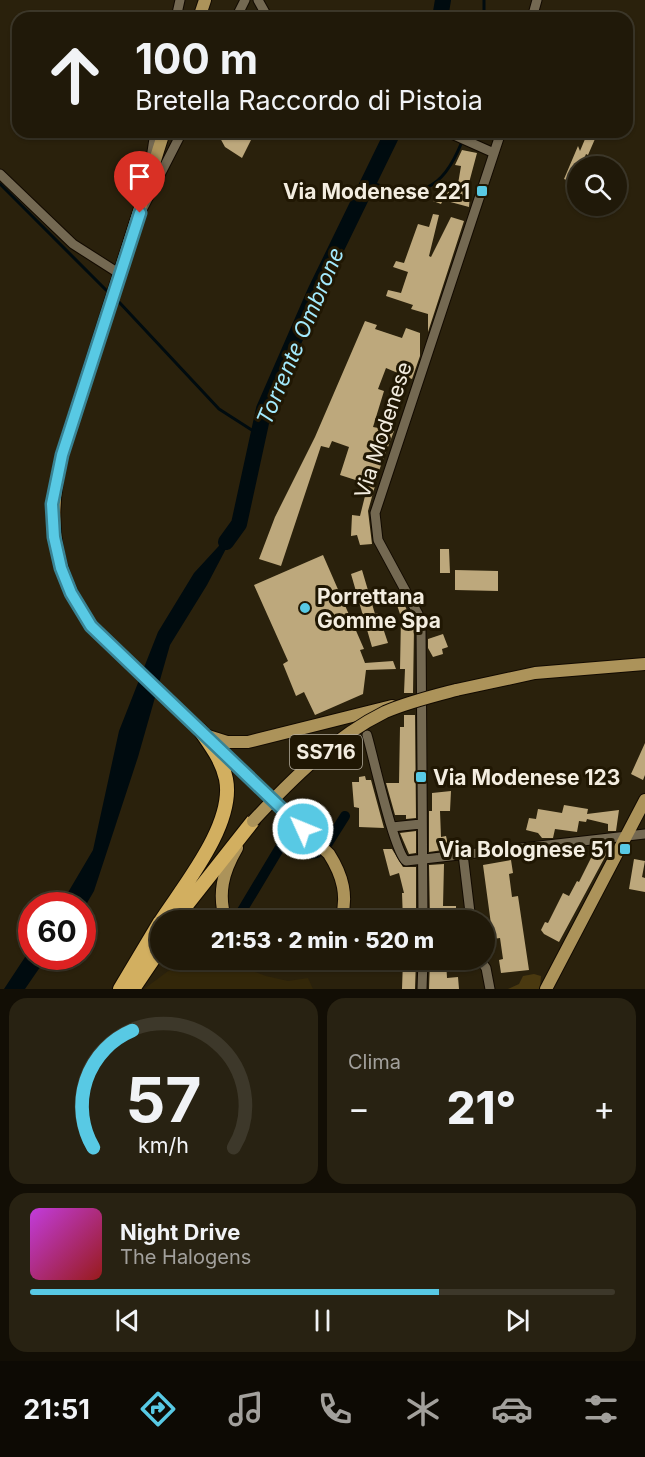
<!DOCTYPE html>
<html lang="it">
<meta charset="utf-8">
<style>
body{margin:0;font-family:Inter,sans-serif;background:#282212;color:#f1f3f6;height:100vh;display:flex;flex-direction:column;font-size:22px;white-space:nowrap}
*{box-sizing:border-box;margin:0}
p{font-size:20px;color:#a2a09c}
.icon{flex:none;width:33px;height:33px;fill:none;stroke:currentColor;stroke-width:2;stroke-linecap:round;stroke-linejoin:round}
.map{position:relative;height:989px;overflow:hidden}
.sheet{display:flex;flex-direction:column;gap:9px;padding:9px;background:#120e05;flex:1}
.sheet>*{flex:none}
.hud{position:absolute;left:12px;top:12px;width:621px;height:126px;border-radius:18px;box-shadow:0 2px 4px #0004,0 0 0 2px #3d382a;background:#201909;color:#f1f3f6;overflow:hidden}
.buttons{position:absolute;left:567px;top:156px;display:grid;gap:12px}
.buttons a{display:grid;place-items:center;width:60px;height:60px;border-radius:50%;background:#201909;box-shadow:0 2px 4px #0004,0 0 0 2px #3d382a;font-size:30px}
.speed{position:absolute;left:18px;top:892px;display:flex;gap:12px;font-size:30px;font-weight:700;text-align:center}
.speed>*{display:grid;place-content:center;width:78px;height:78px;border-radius:50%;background:#201909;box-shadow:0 2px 4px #0004,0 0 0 2px #3d382a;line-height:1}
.speed .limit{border:9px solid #d22;background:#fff;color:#111}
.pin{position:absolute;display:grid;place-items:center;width:51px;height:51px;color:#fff;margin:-62px -26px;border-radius:50% 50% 50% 0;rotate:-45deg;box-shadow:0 0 6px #0007}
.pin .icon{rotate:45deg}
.me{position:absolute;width:66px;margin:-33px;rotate:314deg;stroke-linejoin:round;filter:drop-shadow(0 0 4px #0008)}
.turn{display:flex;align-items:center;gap:21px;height:126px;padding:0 24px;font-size:27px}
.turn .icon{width:78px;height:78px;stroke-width:2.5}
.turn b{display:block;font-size:42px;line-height:51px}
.big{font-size:45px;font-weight:800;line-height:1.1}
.sheet .tile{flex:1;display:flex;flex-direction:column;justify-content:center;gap:9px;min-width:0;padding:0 21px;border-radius:18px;background:#282212}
.sheet .dial{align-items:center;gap:0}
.dial svg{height:156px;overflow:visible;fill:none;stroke:#3d382a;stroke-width:7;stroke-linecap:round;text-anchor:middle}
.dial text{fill:#f1f3f6;stroke:none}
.song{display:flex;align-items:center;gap:18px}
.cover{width:72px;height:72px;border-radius:9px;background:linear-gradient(135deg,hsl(290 70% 55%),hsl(0 70% 35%))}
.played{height:6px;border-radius:3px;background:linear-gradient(90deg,#58c9e4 70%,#3d382a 70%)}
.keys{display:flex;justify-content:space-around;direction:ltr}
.heat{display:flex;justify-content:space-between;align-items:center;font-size:33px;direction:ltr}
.sheet .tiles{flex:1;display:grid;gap:9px;grid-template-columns:1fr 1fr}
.tile:last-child{grid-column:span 2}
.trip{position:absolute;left:150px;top:910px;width:345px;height:60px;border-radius:30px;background:#201909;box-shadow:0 2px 4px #0004,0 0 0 2px #3d382a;font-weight:800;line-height:60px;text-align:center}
.dock{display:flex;height:96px;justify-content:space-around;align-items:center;background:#0d0a04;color:#a2a09c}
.dock .icon{width:42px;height:42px}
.dock .on{color:#58c9e4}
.dock b{font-size:27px;color:#f1f3f6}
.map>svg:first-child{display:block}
.built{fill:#332709}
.green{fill:#4a3910}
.water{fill:#000b0f}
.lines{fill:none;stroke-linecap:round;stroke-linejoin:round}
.stream{stroke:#000b0f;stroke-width:3}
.canal{stroke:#000b0f;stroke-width:10}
.river{stroke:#000b0f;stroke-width:16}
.building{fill:#bda87c}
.minor-casing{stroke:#120a00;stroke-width:11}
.major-casing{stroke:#120a00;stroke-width:14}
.highway-casing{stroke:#120a00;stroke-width:16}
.minor{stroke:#746952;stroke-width:9}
.major{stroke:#ac935a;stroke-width:12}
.highway{stroke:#d2af60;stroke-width:14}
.major-bridge-casing{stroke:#120a00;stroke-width:14;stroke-linecap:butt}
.major-bridge{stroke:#ac935a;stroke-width:12}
.route-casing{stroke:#398394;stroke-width:15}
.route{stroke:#58c9e4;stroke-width:10}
.poi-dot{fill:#58c9e4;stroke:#201703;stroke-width:2}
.labels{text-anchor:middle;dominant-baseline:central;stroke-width:6;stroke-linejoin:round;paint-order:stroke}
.shield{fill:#201703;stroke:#b4ad9e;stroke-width:1.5}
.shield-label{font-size:20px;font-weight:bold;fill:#f3ede0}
.poi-label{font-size:21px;font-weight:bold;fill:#f3ede0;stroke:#201703;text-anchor:end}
.street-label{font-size:21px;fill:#f3ede0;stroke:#201703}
.water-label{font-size:22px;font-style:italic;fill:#a3eafd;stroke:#201703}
</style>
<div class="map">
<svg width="645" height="989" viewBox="0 0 645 989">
<rect width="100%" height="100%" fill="#2a210c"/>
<!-- built -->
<path class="built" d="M 183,960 L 223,960 L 266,976 L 288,981 L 308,978 L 313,989 L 144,989 Z"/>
<!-- green -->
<path class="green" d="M 534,974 L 541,976 L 540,989 L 508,989 L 519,984 L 523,976 Z"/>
<!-- water -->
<path class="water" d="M 239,524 L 207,585 L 170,645 L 138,757 L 94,891 L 83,910 L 82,906 L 60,906 L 93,850 L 119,731 L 158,632 L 194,573 Z
M 31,948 L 32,957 L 47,957 L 25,989 L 4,989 Z"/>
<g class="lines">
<!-- stream -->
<path class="stream" d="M 484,18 L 484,0
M 369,182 C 427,203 445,186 466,132
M 0,184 L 106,290
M 119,302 L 219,409 L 258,434"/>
<!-- canal -->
<path class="canal" d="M 328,843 L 345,816
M 237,919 L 282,844 L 313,854 L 317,853"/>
<!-- river -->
<path class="river" d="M 440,18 L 443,0
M 226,542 L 239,524 L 264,409 L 316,290 L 393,132"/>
</g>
<!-- building -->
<path class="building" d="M 227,132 L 239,132 L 251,140 L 242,158 L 225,147 L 219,136 Z
M 588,132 L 598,132 L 588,155 L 586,154 L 581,166 L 578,166 L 578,185 L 564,179 L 578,146 L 580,151 Z
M 462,150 L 477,153 L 466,194 L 470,195 L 469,207 L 443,200 L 441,204 L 433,201 L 446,185 L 445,190 L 456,196 L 461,166 L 455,165 Z
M 433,214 L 439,215 L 429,256 L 431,257 L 451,217 L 464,221 L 428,332 L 428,314 L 411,309 L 413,305 L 386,296 L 388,290 L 401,293 L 408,272 L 393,267 L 396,261 L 404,263 L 418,224 L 429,227 Z
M 365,321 L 377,325 L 375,329 L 402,338 L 406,328 L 420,333 L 420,356 L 412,379 L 386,368 L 378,389 L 384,391 L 373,427 L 394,431 L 380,468 L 368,511 L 372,544 L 360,545 L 357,535 L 351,536 L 352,515 L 360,516 L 368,484 L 340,475 L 349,447 L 332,441 L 329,448 L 321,446 L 281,566 L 259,559 L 275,517 L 315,437 Z
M 440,549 L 449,549 L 450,573 L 440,573 Z
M 323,555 L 364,649 L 360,650 L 365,663 L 393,661 L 396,669 L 366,670 L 363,694 L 315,715 L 304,692 L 296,696 L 283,664 L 288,661 L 254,585 Z
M 362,570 L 375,614 L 378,613 L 388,643 L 372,647 L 351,574 Z
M 455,570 L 498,571 L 498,591 L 455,590 Z
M 403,601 L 414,627 L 413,693 L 404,693 L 405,669 L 400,669 L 401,617 L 397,605 Z
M 443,634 L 448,647 L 442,649 L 443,654 L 433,657 L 428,648 L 428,639 Z
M 404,715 L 415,715 L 416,818 L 406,819 L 406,815 L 395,815 L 386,783 L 399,783 L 400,727 L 404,727 Z
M 645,743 L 645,775 L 643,780 L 631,774 Z
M 365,776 L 366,780 L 371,780 L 384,828 L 359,827 L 359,808 L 354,807 L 352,782 L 359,782 L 359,777 Z
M 451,791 L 450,811 L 440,811 L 441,837 L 446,836 L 449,849 L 429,852 L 429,811 L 432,811 L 432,793 Z
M 564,805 L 588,809 L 587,814 L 619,810 L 616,831 L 608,831 L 608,824 L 587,819 L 586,822 L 579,821 L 577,832 L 555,829 L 553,838 L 542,838 L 538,833 L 526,830 L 529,818 L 536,819 L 538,809 L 562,813 Z
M 416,831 L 416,853 L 409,854 L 400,833 Z
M 612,844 L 559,942 L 544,934 L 541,930 L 545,922 L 548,923 L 563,893 L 569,896 L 577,881 L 579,882 L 597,846 Z
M 383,849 L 392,849 L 403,867 L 416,867 L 416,921 L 403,921 L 402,893 L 404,893 L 399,873 L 390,876 Z
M 634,859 L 645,861 L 642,877 L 645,878 L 645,892 L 629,889 Z
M 511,860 L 513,873 L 509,874 L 512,897 L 518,896 L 529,970 L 501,973 L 499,960 L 503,959 L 500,938 L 493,939 L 483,865 Z
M 444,864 L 443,906 L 456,906 L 456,918 L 430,921 L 429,865 Z
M 403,960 L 416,960 L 415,989 L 402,989 Z
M 430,960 L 446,960 L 447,978 L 458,977 L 459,989 L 429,989 Z"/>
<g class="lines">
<defs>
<path id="minor" d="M 258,0 L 268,18
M 176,18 L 180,0
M 236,18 L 245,0
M 532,18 L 537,0
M 447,132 L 494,153
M 150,165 L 155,132
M 0,174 L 73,244 L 120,274
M 143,208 L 182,132
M 367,735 C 373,755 394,852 406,861 L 645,834
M 392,827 L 421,824
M 463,854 L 471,921
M 423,921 L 421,626 L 418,614 L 378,540 L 375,513 L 501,132
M 480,960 L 486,968 L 490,989
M 422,989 L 423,960"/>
<path id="major" d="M 199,18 L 205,0
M 164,132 L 62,455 C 47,520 52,569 91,626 L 329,854 C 343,876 348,896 341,921
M 456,690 L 535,673 L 645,664
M 208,736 L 227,742 L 248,742 L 392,706
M 226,921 C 217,894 223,872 237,848
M 271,960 L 297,960
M 546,989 L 645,800"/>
<path id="highway" d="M 161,921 C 185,884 235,824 226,779 C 222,760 211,746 200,730
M 174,921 L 253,821
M 260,960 L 273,962
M 120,989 L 160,922
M 133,989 L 160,949"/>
</defs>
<!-- minor casing -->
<use href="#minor" class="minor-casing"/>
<!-- major casing -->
<use href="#major" class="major-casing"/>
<!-- highway casing -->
<use href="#highway" class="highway-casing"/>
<!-- minor -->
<use href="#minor" class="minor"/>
<!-- major -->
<use href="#major" class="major"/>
<!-- highway -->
<use href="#highway" class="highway"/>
<defs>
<path id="major-bridge" d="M 253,821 C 291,780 334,737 385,712 C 408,702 433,696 456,690"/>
</defs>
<!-- major-bridge casing -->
<use href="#major-bridge" class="major-bridge-casing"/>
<!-- major-bridge -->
<use href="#major-bridge" class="major-bridge"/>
</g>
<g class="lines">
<defs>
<path id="route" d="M 140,213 L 62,455 L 52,504 L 54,537 L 61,568 L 71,593 L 91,626 L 303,829"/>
</defs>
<!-- route casing -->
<use href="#route" class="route-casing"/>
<!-- route -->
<use href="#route" class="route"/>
</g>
<!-- markers -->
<g class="poi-dot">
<rect x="476" y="185" width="12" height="12" rx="3"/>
<circle cx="305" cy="608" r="6"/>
<rect x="415" y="771" width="12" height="12" rx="3"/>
<rect x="619" y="843" width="12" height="12" rx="3"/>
</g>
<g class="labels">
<!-- shield labels -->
<rect class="shield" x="290" y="735" width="72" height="34" rx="4.5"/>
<g class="shield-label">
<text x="326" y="752">SS716</text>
</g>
<!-- poi labels -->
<g class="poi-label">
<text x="470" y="191">Via Modenese 221</text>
<text x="317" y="596" text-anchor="start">Porrettana<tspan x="317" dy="24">Gomme Spa</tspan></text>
<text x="433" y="777" text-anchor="start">Via Modenese 123</text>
<text x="613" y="849">Via Bolognese 51</text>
</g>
<!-- street labels -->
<g class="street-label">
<text transform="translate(383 430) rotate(-72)">Via Modenese</text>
</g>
<!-- water labels -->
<g class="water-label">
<text transform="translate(300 336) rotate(-67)">Torrente Ombrone</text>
</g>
</g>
</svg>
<div class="buttons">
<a><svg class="icon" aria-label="search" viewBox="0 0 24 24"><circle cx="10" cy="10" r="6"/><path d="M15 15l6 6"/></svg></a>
</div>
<div class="speed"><div class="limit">60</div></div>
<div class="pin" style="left:140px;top:213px;background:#d93025"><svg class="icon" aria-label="arrive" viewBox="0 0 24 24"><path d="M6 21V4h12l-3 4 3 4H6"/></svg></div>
<svg class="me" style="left:303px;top:829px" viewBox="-20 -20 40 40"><circle r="17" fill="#58c9e4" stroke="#fff" stroke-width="3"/><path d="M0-11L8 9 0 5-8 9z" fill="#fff"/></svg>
<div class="trip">21:53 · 2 min · 520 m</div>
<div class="hud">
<div class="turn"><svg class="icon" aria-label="ahead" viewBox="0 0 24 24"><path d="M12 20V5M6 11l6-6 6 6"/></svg><div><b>100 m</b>Bretella Raccordo di Pistoia</div></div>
</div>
</div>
<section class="sheet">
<div class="tiles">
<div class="tile dial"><svg viewBox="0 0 100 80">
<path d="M14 69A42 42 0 1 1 86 69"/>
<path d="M14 69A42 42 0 0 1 34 9" stroke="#58c9e4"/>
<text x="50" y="56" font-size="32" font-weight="700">57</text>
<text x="50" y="72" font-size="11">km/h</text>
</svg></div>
<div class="tile"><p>Clima</p>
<div class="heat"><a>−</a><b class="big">21°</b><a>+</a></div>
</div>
<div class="tile">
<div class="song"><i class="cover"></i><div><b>Night Drive</b><p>The Halogens</p></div></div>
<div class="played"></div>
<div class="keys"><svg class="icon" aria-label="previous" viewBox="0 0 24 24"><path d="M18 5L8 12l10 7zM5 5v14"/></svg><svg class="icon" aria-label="pause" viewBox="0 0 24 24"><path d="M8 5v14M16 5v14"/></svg><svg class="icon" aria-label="next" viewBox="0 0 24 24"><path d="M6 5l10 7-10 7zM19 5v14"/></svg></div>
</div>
</div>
</section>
<nav class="dock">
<b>21:51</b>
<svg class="icon on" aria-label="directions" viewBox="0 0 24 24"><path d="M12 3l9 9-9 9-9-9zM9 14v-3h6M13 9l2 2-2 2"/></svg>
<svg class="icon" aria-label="music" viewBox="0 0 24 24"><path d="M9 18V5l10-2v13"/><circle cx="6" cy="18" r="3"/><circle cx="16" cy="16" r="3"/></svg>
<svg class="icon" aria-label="phone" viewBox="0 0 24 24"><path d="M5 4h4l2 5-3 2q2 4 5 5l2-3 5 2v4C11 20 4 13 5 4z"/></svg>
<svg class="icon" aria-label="climate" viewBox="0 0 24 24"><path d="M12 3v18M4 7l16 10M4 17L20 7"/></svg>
<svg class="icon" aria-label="car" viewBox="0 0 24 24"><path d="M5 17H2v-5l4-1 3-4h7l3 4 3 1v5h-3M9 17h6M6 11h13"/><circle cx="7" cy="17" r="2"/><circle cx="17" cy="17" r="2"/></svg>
<svg class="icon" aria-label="filters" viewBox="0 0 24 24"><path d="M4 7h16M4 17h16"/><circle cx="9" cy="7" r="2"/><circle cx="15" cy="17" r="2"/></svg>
</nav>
